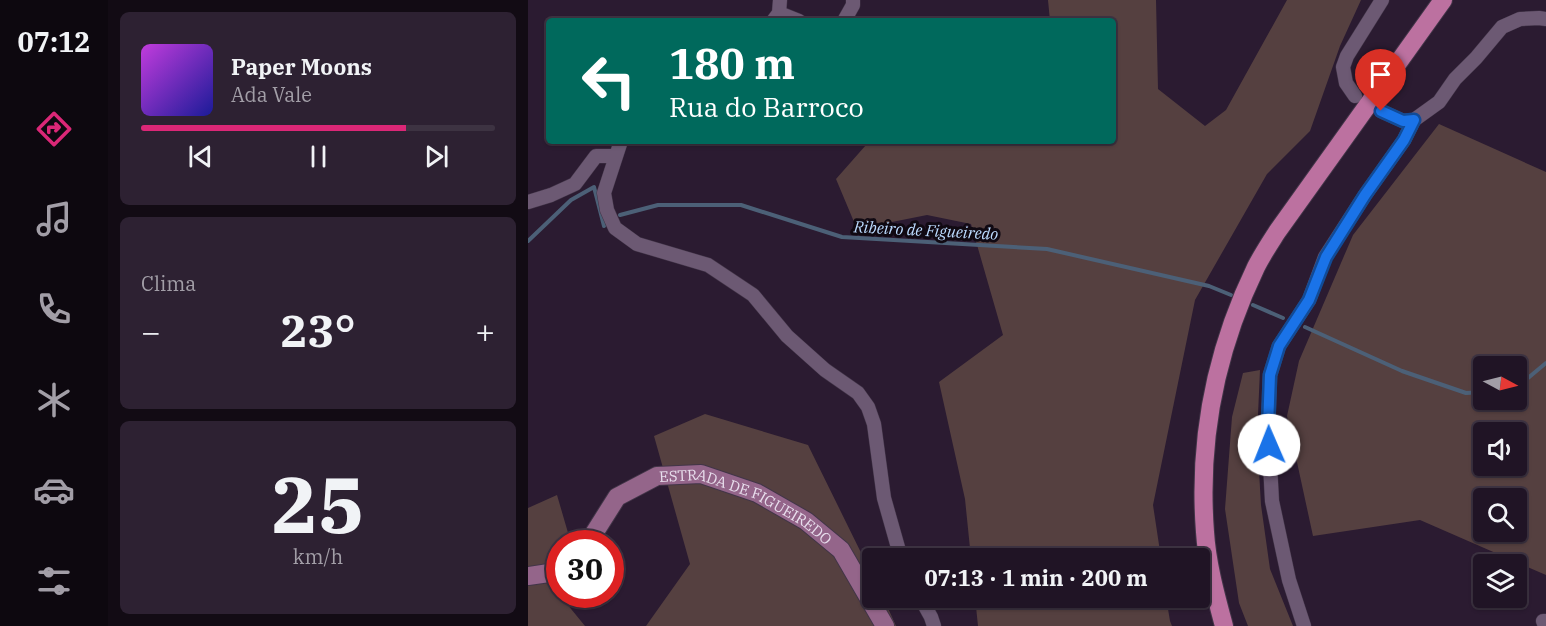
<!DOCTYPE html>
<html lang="pt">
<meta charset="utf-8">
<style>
body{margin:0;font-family:"IBM Plex Serif",serif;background:#2d2132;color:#f1f3f6;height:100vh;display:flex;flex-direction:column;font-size:22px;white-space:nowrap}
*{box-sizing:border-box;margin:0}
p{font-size:20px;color:#a29ea7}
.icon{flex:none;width:33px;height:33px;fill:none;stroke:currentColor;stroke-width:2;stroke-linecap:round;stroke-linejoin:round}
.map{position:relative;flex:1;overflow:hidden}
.panel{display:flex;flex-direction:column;gap:12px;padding:12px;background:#120b14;width:420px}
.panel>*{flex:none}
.banner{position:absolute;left:18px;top:18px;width:570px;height:126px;border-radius:6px;box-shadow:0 2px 4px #0004,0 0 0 2px #3d3342;background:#00695c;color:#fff;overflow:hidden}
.needle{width:39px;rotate:97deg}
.buttons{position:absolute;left:945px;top:356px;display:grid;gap:12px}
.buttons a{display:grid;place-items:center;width:54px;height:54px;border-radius:6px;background:#201425;box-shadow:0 2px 4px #0004,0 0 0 2px #3d3342;font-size:30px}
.speed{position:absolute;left:18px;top:530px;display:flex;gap:12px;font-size:30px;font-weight:700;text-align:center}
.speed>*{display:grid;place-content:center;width:78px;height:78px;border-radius:50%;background:#201425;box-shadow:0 2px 4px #0004,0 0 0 2px #3d3342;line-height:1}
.speed .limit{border:9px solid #d22;background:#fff;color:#111}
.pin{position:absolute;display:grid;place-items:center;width:51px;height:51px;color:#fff;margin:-62px -26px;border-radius:50% 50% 50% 0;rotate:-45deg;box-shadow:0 0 6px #0007}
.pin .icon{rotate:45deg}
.me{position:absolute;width:66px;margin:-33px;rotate:359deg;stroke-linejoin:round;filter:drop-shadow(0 0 4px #0008)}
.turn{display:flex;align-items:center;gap:21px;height:126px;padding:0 24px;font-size:27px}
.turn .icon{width:78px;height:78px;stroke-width:2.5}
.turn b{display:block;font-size:42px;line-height:51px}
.big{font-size:45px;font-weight:800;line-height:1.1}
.panel .tile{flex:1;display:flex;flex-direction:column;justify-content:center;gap:9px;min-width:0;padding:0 21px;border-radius:9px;background:#2d2132}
.panel .dial{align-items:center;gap:0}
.dial b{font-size:78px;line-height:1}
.song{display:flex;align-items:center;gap:18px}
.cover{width:72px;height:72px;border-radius:9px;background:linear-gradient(135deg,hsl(290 70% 55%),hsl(240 70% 35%))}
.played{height:6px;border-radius:3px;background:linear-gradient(90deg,#db2777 75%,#3d3342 75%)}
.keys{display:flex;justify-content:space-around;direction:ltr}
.heat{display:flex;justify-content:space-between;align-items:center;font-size:33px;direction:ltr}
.trip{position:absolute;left:334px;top:548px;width:348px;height:60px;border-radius:6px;background:#201425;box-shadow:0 2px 4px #0004,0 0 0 2px #3d3342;font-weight:800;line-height:60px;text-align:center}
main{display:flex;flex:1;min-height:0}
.tabs{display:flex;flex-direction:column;width:108px;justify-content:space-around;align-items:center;background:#0d080f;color:#a29ea7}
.tabs .icon{width:42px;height:42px}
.tabs .active{color:#db2777}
.tabs b{font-size:27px;color:#f1f3f6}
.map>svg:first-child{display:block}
.green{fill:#554040;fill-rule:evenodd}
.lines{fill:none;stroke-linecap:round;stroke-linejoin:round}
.stream{stroke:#4c6077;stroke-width:4}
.street-casing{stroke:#423548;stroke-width:15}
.secondary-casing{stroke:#423548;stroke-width:20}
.primary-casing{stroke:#423548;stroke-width:20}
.street{stroke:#6c5973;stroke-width:14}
.secondary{stroke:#94658a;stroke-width:18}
.primary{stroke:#bc71a0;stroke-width:18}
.route-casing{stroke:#114b97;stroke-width:15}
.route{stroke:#1a73e8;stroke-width:10}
.labels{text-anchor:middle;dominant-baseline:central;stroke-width:6;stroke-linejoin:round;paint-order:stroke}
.street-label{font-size:15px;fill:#e8deed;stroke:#100912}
.water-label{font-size:16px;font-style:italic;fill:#bcdbff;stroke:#100912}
</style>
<main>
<nav class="tabs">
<b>07:12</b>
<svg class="icon active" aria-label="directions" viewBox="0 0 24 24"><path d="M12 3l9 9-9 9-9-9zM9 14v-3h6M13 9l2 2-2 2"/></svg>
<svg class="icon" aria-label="music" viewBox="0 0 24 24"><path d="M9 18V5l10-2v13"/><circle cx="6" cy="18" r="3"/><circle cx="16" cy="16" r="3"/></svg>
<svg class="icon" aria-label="phone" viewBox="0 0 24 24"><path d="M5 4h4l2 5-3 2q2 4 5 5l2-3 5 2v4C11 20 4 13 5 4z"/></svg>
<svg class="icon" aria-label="climate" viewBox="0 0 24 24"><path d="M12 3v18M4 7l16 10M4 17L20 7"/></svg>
<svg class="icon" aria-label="car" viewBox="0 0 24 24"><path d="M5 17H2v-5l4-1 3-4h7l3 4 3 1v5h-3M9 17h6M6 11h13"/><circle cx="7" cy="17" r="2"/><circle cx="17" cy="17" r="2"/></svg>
<svg class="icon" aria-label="filters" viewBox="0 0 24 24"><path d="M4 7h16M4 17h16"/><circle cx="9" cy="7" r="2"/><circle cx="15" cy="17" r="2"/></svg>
</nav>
<section class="panel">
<div class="tile">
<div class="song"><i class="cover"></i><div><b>Paper Moons</b><p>Ada Vale</p></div></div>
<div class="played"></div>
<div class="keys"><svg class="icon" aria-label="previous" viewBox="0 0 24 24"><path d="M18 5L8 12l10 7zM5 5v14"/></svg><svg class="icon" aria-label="pause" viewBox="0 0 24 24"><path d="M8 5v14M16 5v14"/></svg><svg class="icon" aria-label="next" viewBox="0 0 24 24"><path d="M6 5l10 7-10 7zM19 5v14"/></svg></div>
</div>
<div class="tile"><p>Clima</p>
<div class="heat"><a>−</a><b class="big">23°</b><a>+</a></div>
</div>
<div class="tile dial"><b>25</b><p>km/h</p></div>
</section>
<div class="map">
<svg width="1018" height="626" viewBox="0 0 1018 626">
<rect width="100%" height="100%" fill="#2b1b31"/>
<!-- green -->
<path class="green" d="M 520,0 L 628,0 L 630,89 L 677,126 L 698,110 L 759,0 L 833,0 L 812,46 L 782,131 L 739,174 L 667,300 L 625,505 L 633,558 L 443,558 L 437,499 L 411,382 L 475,335 L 443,224 L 399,215 L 329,229 L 308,179 L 338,145 L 368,141 L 585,141 L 585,21 L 522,21 Z
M 911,124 L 1018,172 L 1018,575 L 892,520 L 785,536 L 759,416 L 771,361 L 825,235 ZM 956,366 L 988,366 L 988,399 L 956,399 ZM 956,432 L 988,432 L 988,465 L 956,465 ZM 956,498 L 988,498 L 988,531 L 956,531 Z
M 732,370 L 729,437 L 733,505 L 742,569 L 765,626 L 720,626 L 711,603 L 697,509 L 704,417 L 715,373 Z
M 177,414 L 280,445 L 345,577 L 345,597 L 355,597 L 368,626 L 118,626 L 162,564 L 126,436 Z
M 29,495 L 43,543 L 32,543 L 31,556 L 18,566 L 0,568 L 0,508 Z
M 21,582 L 57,626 L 0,626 L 0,584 Z
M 447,597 L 638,597 L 642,621 L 644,626 L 450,626 Z"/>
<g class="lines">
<!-- stream -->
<path class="stream" d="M 92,215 L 130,205 L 213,205 L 314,237 L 519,249 L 681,286 L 703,295
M 0,241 L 43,200 L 66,187 L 76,226
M 725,305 L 755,318
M 777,327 L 874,371 L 938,393 L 956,392
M 988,388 L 1018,363"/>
<defs>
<path id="street" d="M 251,13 L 271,21
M 245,21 L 251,13 L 252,0
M 316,21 L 325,5 L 325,0
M 827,96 L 818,83 L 815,67 L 819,56 L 854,0
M 853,111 L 875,121 L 886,120 L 911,102 L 927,79 L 948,58 L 974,27 L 992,19 L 1011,18 L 1018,19
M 93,141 L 76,193 L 79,210 L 87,228 L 109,244 L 180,265 L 225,295 L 259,336 L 297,370 L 330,393 L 340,407 L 346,424 L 356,498 L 373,558
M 0,202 L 23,195 L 47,184 L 68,156 L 88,156
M 392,597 L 403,617 L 406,626
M 776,626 L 761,580 L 744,501 L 740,427 L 742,375 L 751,346 L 781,300 L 797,257 L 837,195 L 876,140 L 886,120
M 1017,626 L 1015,621 L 1018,621"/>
<g id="secondary">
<path id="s1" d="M 60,543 L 89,497 L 129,476 L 173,474 L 229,493 L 278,521 L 313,550 L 357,626"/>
<path d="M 0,576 L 21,573 L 32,568"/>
</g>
<path id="primary" d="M 696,626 C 688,596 679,564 677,532 C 670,440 688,350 728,267 C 734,255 742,243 749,232 L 915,0"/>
</defs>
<!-- street casing -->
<use href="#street" class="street-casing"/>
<!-- secondary casing -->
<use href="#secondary" class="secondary-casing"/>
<!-- primary casing -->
<use href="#primary" class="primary-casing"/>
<!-- street -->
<use href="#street" class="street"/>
<!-- secondary -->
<use href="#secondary" class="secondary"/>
<!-- primary -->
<use href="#primary" class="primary"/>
</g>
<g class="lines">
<defs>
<path id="route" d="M 741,445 L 740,427 L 742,375 L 751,346 L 781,300 L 798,257 L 837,195 L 876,140 L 886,120 L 875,121 L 853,111"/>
</defs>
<!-- route casing -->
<use href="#route" class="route-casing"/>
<!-- route -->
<use href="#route" class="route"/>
</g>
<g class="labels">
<!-- street labels -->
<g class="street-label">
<text stroke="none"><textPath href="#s1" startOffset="196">ESTRADA DE FIGUEIREDO</textPath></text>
</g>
<!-- water labels -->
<g class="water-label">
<text transform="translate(398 230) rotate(3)">Ribeiro de Figueiredo</text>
</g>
</g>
</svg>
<div class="buttons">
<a><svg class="needle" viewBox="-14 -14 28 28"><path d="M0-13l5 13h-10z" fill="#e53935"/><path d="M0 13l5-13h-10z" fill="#a29ea7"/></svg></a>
<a><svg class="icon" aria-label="sound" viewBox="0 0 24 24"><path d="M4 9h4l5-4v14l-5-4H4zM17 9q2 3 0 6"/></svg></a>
<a><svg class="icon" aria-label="search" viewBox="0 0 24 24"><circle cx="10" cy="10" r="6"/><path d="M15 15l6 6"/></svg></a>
<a><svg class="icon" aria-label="layers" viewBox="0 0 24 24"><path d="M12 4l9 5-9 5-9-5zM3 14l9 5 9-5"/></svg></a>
</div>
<div class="speed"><div class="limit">30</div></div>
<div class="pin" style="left:853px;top:111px;background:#d93025"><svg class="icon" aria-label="arrive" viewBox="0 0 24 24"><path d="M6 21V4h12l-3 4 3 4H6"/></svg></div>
<svg class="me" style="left:741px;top:445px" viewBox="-20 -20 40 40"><circle r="19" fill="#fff"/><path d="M0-13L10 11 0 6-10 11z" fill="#1a73e8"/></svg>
<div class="trip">07:13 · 1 min · 200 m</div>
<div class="banner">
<div class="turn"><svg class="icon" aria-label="left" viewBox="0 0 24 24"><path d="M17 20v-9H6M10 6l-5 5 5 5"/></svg><div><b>180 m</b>Rua do Barroco</div></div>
</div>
</div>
</main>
